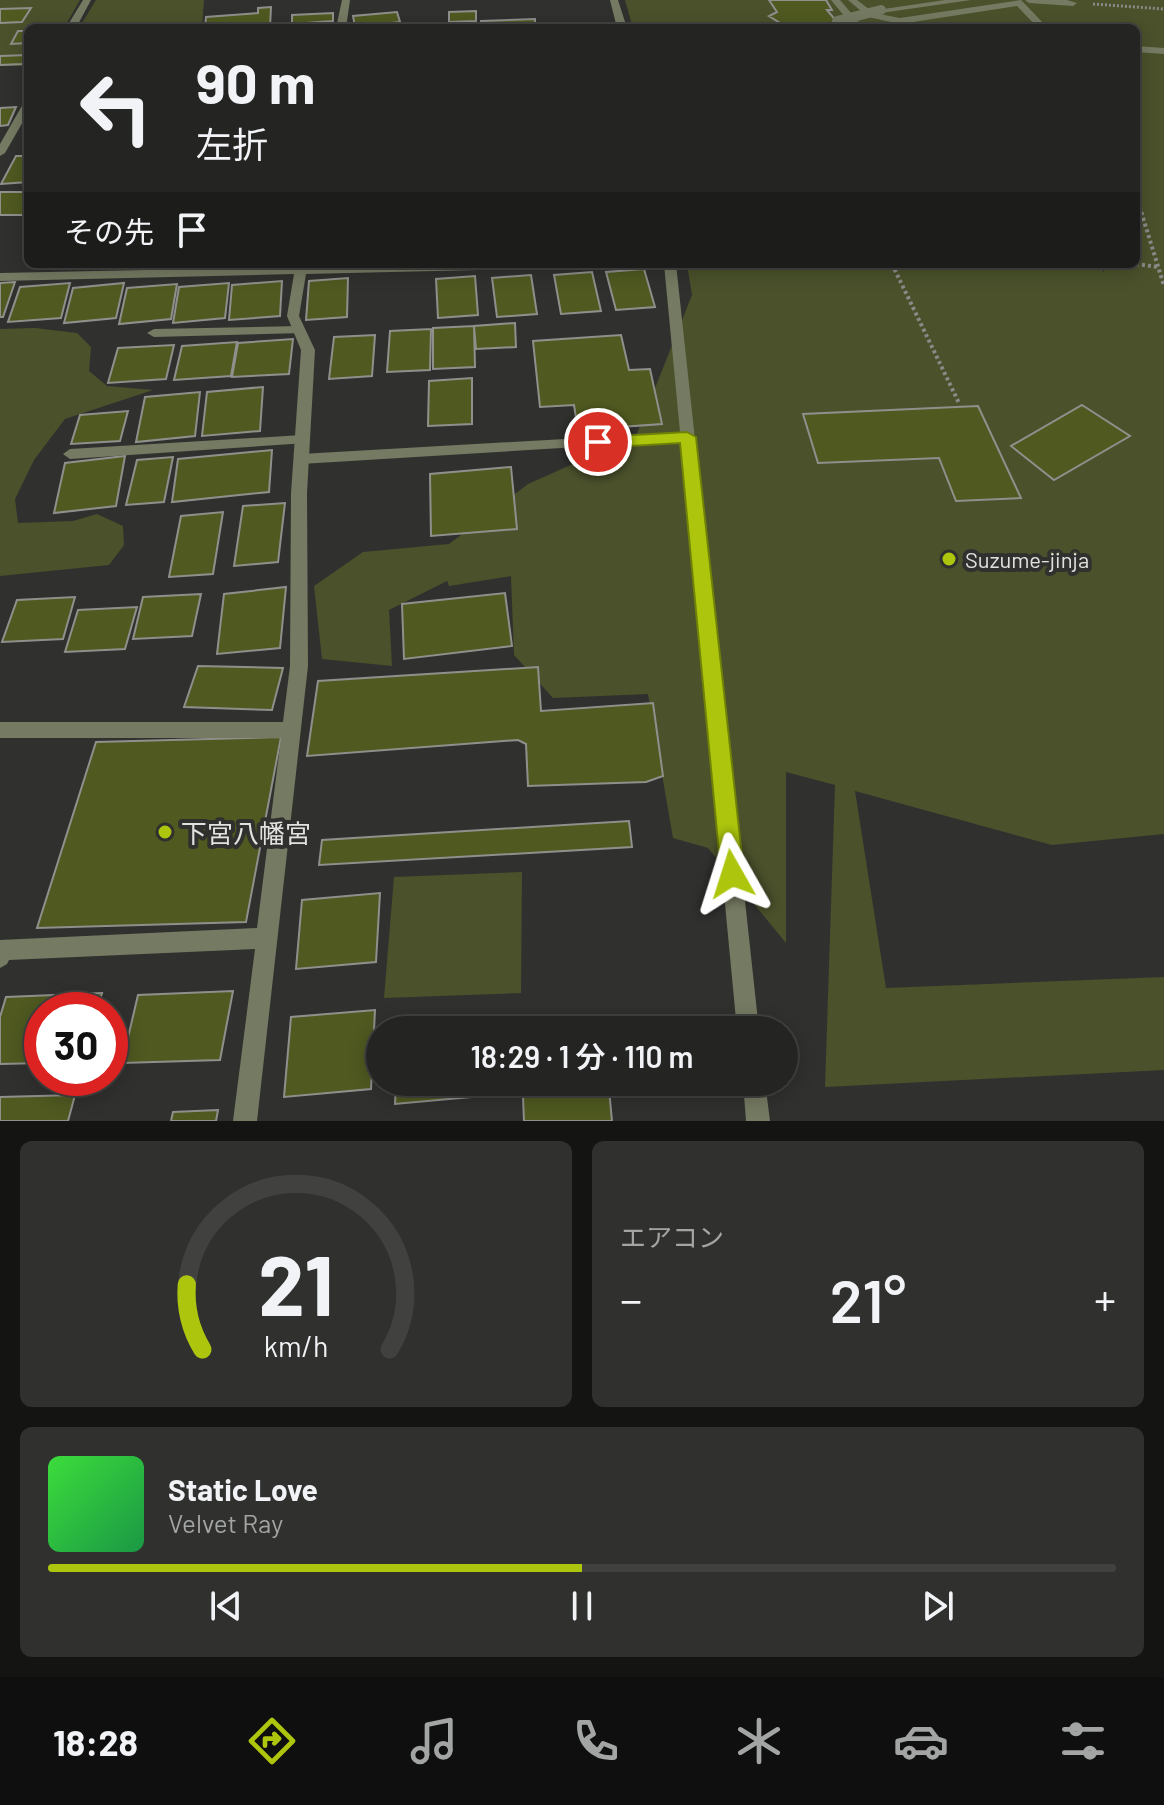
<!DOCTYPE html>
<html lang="ja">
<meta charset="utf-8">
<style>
body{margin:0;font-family:Barlow,"Noto Sans JP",sans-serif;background:#30312f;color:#f1f3f6;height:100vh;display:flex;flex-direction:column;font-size:30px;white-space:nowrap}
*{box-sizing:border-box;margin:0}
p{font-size:26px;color:#a3a5a5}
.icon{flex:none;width:44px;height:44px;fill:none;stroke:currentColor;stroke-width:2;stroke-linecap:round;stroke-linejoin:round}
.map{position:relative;height:1121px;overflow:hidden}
.panel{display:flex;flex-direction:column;gap:20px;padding:20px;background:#141413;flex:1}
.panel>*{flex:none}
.banner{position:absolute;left:24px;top:24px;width:1116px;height:244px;border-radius:12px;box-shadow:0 4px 20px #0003,0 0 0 2px #414240;background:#242522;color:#f1f3f6;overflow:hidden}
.speed{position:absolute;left:24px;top:992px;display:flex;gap:16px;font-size:40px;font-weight:700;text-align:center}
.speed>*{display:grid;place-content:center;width:104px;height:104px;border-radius:50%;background:#242522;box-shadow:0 4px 20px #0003,0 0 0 2px #414240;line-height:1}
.speed .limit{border:12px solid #d22;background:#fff;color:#111}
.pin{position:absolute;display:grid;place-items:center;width:68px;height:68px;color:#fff;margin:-34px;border:4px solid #fff;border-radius:50%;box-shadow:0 2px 8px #0007}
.me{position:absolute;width:88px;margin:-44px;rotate:354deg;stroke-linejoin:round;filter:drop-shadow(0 0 6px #0008)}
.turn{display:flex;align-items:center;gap:28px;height:168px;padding:0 40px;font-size:36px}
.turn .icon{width:104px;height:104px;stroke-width:2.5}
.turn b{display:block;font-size:56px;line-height:68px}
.then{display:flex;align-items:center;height:76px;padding:0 40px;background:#0003;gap:16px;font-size:30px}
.big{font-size:60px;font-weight:600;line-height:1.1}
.panel .card{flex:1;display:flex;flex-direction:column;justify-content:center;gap:12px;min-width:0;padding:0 28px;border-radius:12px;background:#30312f}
.panel .dial{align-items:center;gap:0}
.dial svg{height:208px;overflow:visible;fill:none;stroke:#414240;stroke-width:7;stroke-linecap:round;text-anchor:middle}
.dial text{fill:#f1f3f6;stroke:none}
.song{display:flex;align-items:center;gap:24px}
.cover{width:96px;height:96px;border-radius:12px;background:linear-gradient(135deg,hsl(120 70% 55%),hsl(140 70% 35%))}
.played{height:8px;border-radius:4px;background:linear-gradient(90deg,#adc60d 50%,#414240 50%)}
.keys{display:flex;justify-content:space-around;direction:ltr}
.heat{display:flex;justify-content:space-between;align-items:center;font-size:44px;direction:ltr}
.panel .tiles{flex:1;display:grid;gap:20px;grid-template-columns:1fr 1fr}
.card:last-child{grid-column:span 2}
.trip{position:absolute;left:366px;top:1016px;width:432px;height:80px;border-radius:40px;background:#242522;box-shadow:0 4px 20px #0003,0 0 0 2px #414240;font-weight:600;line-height:80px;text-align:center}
.menu{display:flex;height:128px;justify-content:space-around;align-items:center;background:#0e0f0e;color:#a3a5a5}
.menu .icon{width:56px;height:56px}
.menu .active{color:#adc60d}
.menu b{font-size:36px;color:#f1f3f6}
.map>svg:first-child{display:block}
.green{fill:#4a512b}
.building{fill:#4f5920;stroke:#8f908c;stroke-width:2}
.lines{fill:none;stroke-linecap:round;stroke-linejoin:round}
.path-far1{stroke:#8a8b88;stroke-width:3;stroke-dasharray:2 2;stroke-linecap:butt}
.path{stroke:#8a8b88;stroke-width:4;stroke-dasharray:3 3;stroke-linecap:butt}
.lane{fill:#757a62;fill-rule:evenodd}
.street{fill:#757a62;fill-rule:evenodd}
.lane-bridge{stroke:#757a62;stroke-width:10}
.route{fill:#adc60d;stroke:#708108;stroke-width:2}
.poi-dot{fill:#adc60d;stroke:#30312e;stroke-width:3}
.labels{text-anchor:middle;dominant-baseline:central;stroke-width:8;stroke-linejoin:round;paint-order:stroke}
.poi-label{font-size:22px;fill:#e1e2e0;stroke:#30312e;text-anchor:start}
.near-poi-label{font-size:26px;fill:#e1e2e0;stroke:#30312e;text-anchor:start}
</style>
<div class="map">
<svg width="1164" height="1121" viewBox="0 0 1164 1121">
<rect width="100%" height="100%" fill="#30312e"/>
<!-- green -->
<path class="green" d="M 0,0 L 80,0 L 64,28 L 28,28 L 28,66 L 0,66 Z
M 96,0 L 204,0 L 202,28 L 79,28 Z
M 625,0 L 1164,0 L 1164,834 L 1052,845 L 855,791 L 886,988 L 1164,977 L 1164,1070 L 825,1087 L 835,785 L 786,772 L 786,943 L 708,848 L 673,838 L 648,694 L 553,698 L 514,655 L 511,576 L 449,586 L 447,581 L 389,610 L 392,666 L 322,659 L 314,586 L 363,552 L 449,544 L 528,484 L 636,436 L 692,295 L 687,264 L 1097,264 L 1104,272 L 1104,269 L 1136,264 L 1136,28 L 633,28 Z
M 35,328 L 77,333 L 91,347 L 89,371 L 107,386 L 153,390 L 65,419 L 34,460 L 15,499 L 18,523 L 73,521 L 97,514 L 123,526 L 124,545 L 109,565 L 0,576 L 0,329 Z
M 522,872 L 521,993 L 384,998 L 394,877 Z"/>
<!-- building -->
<path class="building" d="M 769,0 L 826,0 L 832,10 L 827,10 L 842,28 L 788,28 L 769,16 L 777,12 Z
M 271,7 L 270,27 L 205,28 L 206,17 L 258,13 L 258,8 Z
M 31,8 L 22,22 L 0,23 L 0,9 Z
M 476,11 L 476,21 L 449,22 L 449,12 Z
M 397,12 L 400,22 L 355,27 L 353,16 Z
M 333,13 L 333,21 L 292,24 L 292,15 Z
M 535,19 L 535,28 L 481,28 L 481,21 Z
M 18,31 L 28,31 L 28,43 L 11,44 Z
M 27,55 L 22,64 L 0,65 L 0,56 Z
M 16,107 L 8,125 L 0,126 L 0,108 Z
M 16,156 L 28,156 L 28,182 L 1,184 Z
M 0,192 L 28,192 L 28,215 L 0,215 Z
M 644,269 L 655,307 L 616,310 L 606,272 Z
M 592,272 L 601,311 L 561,314 L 554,275 Z
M 531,275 L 537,314 L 497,317 L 492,278 Z
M 475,276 L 478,315 L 438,318 L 436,279 Z
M 348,278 L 347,317 L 306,320 L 309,281 Z
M 282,281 L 280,316 L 229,320 L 232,285 Z
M 15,282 L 3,317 L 0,317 L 0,283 Z
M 70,283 L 61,318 L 8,322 L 20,287 Z
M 124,283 L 116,318 L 64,323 L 73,288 Z
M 229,283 L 225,318 L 173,323 L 179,287 Z
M 177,284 L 171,319 L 119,324 L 127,288 Z
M 515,323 L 516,347 L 476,349 L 474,326 Z
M 474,326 L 475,367 L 433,369 L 433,328 Z
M 431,329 L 430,370 L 387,372 L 390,331 Z
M 375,335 L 372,376 L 329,379 L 334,337 Z
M 621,335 L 629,370 L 650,369 L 662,424 L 578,430 L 574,405 L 540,407 L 533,341 Z
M 293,339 L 289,374 L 232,377 L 238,343 Z
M 237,342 L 231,376 L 174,380 L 182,346 Z
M 174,345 L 166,379 L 108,383 L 118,348 Z
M 472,378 L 472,424 L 428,426 L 429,381 Z
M 263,387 L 260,431 L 202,436 L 207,392 Z
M 200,392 L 195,436 L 136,442 L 145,397 Z
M 1082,405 L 1130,436 L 1054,480 L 1011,446 Z
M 978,406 L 1021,498 L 956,501 L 939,458 L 818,463 L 803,414 Z
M 128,411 L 120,441 L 71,444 L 80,415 Z
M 272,450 L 269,492 L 172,502 L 178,459 Z
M 125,456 L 116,506 L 54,513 L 65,463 Z
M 173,457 L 164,502 L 126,505 L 137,460 Z
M 511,467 L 517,529 L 431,536 L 430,474 Z
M 285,503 L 278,562 L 234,566 L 243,506 Z
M 223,512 L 213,574 L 169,577 L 181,516 Z
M 286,587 L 280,648 L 217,654 L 224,594 Z
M 505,593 L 512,646 L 404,659 L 402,604 Z
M 201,594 L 192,636 L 133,639 L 143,597 Z
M 75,597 L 63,639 L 2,642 L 17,600 Z
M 137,607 L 125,649 L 65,652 L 78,610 Z
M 198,666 L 283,668 L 272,710 L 184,707 Z
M 538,667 L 541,711 L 653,703 L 663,776 L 646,782 L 528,786 L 526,744 L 518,740 L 307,756 L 318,681 Z
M 281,737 L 246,922 L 37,928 L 96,742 Z
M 629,821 L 632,847 L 319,865 L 322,840 Z
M 380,893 L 376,962 L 296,969 L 302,900 Z
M 233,991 L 220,1060 L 122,1063 L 138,995 Z
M 102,993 L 97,1010 L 42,1010 L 42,1063 L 0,1064 L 0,1017 L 6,997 Z
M 375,1010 L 371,1089 L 284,1097 L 291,1017 Z
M 480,1016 L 481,1030 L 397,1030 L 397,1023 Z
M 396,1082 L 482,1082 L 482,1096 L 395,1104 Z
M 609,1089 L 612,1121 L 524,1121 L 523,1097 Z
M 75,1095 L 68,1121 L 0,1121 L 0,1097 Z
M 218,1110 L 216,1121 L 171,1121 L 173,1112 Z"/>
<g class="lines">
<!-- path-far1 -->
<path class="path-far1" d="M 1093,4 L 1164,9"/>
<!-- path -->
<path class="path" d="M 1136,195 L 1164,286
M 892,264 L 959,403
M 1136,264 L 1158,267"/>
<!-- lane -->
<path class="lane" d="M 831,0 L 840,0 L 864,28 L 854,28 Z
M 848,0 L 857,0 L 874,13 L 900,18 L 1021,0 L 1048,28 L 1038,28 L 1017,6 L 900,24 L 868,17 Z
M 945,0 L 971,0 L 881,13 L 877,10 Z
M 1025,0 L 1067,0 L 1077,3 L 1073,6 L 1029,3 Z
M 1136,46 L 1164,48 L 1164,54 L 1136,52 Z
M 299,326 L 305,330 L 304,333 L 154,337 L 147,333 L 154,329 Z
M 687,432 L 694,437 L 692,440 L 301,464 L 294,459 L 301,454 Z
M 302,435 L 309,440 L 307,443 L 70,459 L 63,454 L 70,449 Z"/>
<!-- street -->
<path class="street" d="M 83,0 L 91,0 L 76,28 L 66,28 Z
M 342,0 L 350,0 L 346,28 L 336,28 Z
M 610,0 L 618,0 L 627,28 L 617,28 Z
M 28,101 L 28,113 L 5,153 L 0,156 L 0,144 L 23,104 Z
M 296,264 L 308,264 L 308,266 L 573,264 L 567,268 L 306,274 L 299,316 L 315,350 L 307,493 L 308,666 L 257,1121 L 233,1121 L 255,949 L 9,960 L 7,964 L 0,968 L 0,940 L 257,928 L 281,738 L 0,738 L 0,722 L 283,722 L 290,666 L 291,493 L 301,350 L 287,316 L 294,274 L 0,281 L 0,273 L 295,267 Z
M 664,264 L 676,264 L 759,1030 L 737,1030 Z
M 743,1082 L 765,1082 L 770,1121 L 746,1121 Z"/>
<!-- lane-bridge -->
<path class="lane-bridge" d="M 837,21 L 881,10"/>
</g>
<!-- route -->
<path class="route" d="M 687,432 L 696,437 L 744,874 L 740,882 L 732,885 L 724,882 L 721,874 L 680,443 L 598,448 L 590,442 L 598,437 Z"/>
<!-- markers -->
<g class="poi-dot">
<circle cx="949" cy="559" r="8"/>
<circle cx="165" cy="832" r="8"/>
</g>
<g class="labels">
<!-- poi labels -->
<g class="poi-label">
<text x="965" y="559">Suzume-jinja</text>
</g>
<!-- near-poi labels -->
<g class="near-poi-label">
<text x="181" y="832">下宮八幡宮</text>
</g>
</g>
</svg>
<div class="speed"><div class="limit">30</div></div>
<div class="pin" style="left:598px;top:442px;background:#d93025"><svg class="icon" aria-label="arrive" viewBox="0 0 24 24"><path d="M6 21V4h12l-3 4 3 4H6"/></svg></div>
<svg class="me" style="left:732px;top:874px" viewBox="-20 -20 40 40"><path d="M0-17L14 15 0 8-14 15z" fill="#adc60d" stroke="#fff" stroke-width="4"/></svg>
<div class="trip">18:29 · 1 分 · 110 m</div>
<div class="banner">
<div class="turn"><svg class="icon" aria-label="left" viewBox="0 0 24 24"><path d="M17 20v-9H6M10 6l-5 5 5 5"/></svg><div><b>90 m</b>左折</div></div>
<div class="then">その先<svg class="icon" aria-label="arrive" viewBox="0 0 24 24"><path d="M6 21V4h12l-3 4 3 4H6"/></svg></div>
</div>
</div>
<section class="panel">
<div class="tiles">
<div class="card dial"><svg viewBox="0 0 100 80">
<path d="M14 69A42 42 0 1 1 86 69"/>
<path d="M14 69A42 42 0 0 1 8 44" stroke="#adc60d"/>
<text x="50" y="56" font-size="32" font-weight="700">21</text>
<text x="50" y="72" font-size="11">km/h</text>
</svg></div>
<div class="card"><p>エアコン</p>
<div class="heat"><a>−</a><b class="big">21°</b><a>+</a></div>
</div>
<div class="card">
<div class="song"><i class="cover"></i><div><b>Static Love</b><p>Velvet Ray</p></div></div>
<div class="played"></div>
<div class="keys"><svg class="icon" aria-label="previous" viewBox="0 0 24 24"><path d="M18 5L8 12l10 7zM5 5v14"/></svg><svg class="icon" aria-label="pause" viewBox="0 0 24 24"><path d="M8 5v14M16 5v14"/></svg><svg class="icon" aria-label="next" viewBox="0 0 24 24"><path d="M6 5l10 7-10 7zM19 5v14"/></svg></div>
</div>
</div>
</section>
<nav class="menu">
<b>18:28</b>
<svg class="icon active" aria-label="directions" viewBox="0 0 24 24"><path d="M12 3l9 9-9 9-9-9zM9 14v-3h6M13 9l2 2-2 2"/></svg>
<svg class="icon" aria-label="music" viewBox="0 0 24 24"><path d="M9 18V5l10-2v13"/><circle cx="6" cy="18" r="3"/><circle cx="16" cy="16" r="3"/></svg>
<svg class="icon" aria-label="phone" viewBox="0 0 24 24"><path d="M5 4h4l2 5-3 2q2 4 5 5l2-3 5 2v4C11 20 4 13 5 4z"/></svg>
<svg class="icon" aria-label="climate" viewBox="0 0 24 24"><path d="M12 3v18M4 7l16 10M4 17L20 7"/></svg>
<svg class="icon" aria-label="car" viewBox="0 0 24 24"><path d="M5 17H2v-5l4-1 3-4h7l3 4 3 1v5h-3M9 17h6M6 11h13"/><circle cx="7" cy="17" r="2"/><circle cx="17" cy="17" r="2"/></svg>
<svg class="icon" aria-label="filters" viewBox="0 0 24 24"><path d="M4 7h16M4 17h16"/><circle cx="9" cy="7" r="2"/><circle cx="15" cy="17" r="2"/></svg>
</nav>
